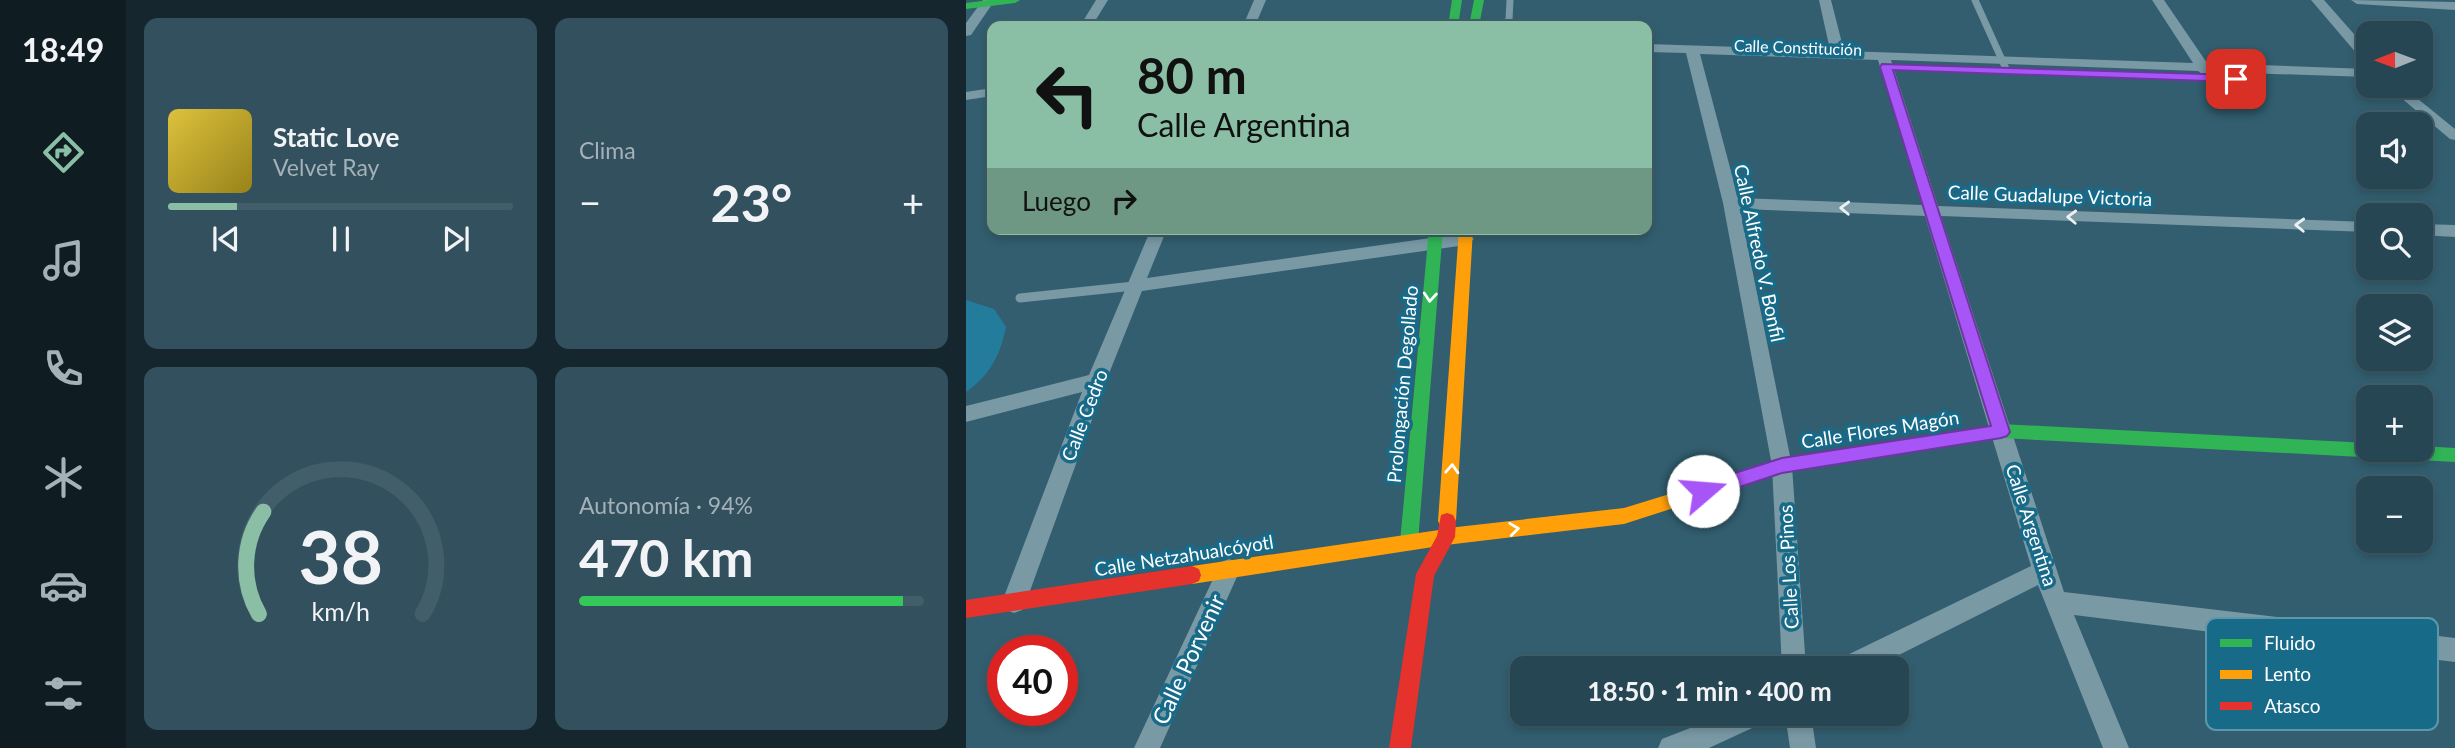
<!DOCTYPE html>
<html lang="es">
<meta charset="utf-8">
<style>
body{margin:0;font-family:Lato,sans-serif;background:#32505d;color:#f1f3f6;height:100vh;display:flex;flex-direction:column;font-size:26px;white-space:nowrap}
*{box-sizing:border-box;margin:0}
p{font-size:23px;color:#a4b1b8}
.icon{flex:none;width:38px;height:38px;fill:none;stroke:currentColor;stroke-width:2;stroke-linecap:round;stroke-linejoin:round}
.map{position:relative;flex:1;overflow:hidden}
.drawer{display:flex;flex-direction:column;gap:18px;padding:18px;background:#15262e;width:840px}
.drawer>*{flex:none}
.banner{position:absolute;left:21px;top:21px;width:665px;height:214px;border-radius:14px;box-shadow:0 4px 10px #0003,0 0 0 2px #425e6a;background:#8abfa5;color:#111;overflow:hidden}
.needle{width:46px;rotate:269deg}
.controls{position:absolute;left:1390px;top:21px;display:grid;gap:14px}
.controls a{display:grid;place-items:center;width:77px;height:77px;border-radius:14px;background:#264653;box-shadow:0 4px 10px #0003,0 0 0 2px #425e6a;font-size:35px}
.speed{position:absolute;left:21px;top:635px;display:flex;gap:14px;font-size:35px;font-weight:700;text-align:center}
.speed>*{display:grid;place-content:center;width:91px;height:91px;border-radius:50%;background:#264653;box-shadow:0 4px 10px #0003,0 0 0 2px #425e6a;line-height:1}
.speed .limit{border:10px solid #d22;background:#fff;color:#111}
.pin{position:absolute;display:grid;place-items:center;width:60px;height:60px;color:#fff;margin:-30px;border-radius:14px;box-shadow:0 4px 10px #0006}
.me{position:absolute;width:77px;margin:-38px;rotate:72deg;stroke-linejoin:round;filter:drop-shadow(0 0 5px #0008)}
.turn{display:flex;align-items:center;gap:24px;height:147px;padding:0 35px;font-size:32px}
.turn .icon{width:91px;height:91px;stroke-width:2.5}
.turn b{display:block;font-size:49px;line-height:60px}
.then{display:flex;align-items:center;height:66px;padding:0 35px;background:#0003;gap:14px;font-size:26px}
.big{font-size:52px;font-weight:700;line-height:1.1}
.drawer .widget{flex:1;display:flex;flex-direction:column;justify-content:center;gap:10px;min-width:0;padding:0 24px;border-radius:14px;background:#32505d}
.drawer .dial{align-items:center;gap:0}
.dial svg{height:182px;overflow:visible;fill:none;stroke:#425e6a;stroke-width:7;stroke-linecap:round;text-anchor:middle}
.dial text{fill:#f1f3f6;stroke:none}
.song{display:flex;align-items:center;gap:21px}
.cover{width:84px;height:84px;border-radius:10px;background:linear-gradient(135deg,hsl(50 70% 55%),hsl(50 70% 35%))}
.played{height:7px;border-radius:4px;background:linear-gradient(90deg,#8abfa5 20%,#425e6a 20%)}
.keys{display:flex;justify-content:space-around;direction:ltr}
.heat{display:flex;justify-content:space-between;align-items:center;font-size:38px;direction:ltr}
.charge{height:10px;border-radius:5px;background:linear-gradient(90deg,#34c759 94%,#425e6a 0)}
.drawer .tiles{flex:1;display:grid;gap:18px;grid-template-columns:repeat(2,1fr)}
.trip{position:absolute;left:544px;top:656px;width:399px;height:70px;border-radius:14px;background:#264653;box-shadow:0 4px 10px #0003,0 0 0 2px #425e6a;font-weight:700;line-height:70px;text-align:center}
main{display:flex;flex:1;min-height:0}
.dock{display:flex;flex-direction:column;width:126px;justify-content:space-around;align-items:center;background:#0f1c21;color:#a4b1b8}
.dock .icon{width:49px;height:49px}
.dock .active{color:#8abfa5}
.dock b{font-size:32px;color:#f1f3f6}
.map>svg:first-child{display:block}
.green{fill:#237c9c}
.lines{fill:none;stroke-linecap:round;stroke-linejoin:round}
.lane-far1{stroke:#7999a5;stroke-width:7}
.lane{stroke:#7999a5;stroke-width:9}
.street{fill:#7999a5;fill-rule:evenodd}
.fast{fill:#30b455;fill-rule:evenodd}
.slow{fill:#ff9f0a;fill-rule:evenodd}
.jam{fill:#e5322d;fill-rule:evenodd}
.oneway{stroke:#ebf0f2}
.oneway2{stroke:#fff}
.route{fill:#a855f7;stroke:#6d37a1;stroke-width:2}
.labels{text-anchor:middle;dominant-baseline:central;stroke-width:7;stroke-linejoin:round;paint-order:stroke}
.far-street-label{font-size:16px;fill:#fff;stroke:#186a89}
.street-label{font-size:19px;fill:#fff;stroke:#186a89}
.near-street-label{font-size:23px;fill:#fff;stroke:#186a89}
.key{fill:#186a89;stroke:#5d97ac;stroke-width:2}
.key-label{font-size:19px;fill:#fff}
</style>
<main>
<nav class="dock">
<b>18:49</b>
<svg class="icon active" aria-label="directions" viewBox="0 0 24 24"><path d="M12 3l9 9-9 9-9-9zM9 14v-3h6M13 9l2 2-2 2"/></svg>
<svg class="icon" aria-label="music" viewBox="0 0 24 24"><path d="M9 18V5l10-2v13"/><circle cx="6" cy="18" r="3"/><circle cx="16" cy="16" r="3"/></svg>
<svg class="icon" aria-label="phone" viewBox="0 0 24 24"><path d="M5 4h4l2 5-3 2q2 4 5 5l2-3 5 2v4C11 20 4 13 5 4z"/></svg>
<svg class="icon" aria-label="climate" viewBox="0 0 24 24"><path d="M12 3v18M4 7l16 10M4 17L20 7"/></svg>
<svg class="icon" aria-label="car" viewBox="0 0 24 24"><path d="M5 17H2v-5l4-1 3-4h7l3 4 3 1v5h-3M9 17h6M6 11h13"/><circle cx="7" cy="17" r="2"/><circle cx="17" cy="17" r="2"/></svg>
<svg class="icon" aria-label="filters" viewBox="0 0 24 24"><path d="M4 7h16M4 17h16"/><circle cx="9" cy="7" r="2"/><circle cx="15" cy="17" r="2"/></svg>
</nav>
<section class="drawer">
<div class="tiles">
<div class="widget">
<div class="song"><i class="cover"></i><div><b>Static Love</b><p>Velvet Ray</p></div></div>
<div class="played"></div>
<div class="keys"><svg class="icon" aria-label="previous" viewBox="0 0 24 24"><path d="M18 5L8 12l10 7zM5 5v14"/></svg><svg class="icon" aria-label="pause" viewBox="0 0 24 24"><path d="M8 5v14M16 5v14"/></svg><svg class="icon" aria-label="next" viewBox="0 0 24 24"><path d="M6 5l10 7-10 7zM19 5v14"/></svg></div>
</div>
<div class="widget"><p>Clima</p>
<div class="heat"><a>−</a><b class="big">23°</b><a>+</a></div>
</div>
<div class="widget dial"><svg viewBox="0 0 100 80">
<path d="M14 69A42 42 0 1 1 86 69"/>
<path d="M14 69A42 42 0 0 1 16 24" stroke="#8abfa5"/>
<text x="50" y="56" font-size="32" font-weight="700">38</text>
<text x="50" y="72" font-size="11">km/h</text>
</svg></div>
<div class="widget"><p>Autonomía · 94%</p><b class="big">470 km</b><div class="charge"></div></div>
</div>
</section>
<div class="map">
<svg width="1489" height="748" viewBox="0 0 1489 748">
<rect width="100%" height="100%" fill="#325e6f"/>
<!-- green -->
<path class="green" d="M 0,300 L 28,309 L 40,327 C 34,356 24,375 0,392 Z"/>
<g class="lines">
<!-- lane-far1 -->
<path class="lane-far1" d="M 1009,0 L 1041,71
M 535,26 L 543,20 L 544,0"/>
<!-- lane -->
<path class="lane" d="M 54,298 L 168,286"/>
<!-- street -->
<path class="street" d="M 17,0 L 29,0 L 5,35 L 0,36 L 0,23 Z
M 130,0 L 142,0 L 126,26 L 114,26 Z
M 288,0 L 300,0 L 289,26 L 277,26 Z
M 853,0 L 865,0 L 878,51 L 1227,63 L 1186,0 L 1198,0 L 1241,63 L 1402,69 L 1402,77 L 1246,72 L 1246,77 L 1241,78 L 1232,71 L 925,60 L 972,206 L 1402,222 L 1402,232 L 975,216 L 1098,592 L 1489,638 L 1489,662 L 1108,615 L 1163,748 L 1137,748 L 1072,585 L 907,668 L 870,668 L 873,659 L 1065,566 L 959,216 L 774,209 L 826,466 L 840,668 L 816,668 L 806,466 L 757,203 L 720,53 L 681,52 L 681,44 L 864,50 ZM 734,54 L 912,60 L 956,205 L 772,198 Z
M 1345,0 L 1358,0 L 1402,50 L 1402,62 L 1397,61 Z
M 1385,0 L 1489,2 L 1489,10 L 1391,4 Z
M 488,19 L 492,20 L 492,26 L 464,26 Z
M 1421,86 L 1436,86 L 1489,129 L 1489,140 L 1484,139 Z
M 26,88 L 26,96 L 0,100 L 0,92 Z
M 1454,224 L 1489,225 L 1489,237 L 1454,235 Z
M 185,229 L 201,229 L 181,278 L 500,233 L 508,239 L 500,245 L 176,291 L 140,381 L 60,602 L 56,610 L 48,613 L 40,610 L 36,602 L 116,392 L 0,422 L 0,406 L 123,375 Z
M 263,559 L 271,562 L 274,570 L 194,748 L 168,748 L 255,562 Z
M 760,714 L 801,714 L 797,723 L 743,748 L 692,748 L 696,739 Z
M 819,714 L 845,714 L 850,748 L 824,748 Z"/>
<!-- fast -->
<path class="fast" d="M 24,0 L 54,0 L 49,3 L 0,9 L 0,3 Z
M 486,0 L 496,0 L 492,26 L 482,26 Z
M 508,0 L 518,0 L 513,26 L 503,26 Z
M 463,229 L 477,229 L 452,542 L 449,548 L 443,550 L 437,548 L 434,542 Z
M 1035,424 L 1402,443 L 1402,450 L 1454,450 L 1454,446 L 1489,448 L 1489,462 L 1035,438 L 816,473 L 798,479 L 792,477 L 789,472 L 792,467 L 816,459 Z"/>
<!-- slow -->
<path class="slow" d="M 493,229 L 507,229 L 490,521 L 487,527 L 482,528 L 658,508 L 798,465 L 804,467 L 807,472 L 804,477 L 658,524 L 480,545 L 226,584 L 219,581 L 217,575 L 219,569 L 226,566 L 480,529 L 475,527 L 472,521 Z"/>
<!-- jam -->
<path class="jam" d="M 481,513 L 487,515 L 490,521 L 489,537 L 468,576 L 445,748 L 423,748 L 450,574 L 471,536 L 475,515 Z
M 226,566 L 233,569 L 235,575 L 233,581 L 226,584 L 0,618 L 0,600 Z"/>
</g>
<!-- one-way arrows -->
<defs><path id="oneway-chevron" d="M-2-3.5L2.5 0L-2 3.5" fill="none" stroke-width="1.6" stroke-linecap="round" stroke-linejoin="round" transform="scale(1.75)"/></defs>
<g class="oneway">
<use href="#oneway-chevron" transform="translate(879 208) rotate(-178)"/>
<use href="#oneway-chevron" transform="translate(1106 217) rotate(-178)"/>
<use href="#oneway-chevron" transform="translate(1334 225) rotate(-178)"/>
</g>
<g class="oneway2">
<use href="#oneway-chevron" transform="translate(464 297) rotate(95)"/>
<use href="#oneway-chevron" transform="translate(486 469) rotate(-87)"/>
<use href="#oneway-chevron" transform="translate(548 529) rotate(-7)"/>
</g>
<!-- route -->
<path class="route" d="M 916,64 L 1270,75 L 1276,79 L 1270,82 L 927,70 L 1044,432 L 1041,436 L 1035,438 L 816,473 L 737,499 L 731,496 L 728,491 L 731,485 L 816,458 L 1025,426 L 914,67 Z"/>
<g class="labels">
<!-- far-street labels -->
<g class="far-street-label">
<text transform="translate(832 47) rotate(2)">Calle Constitución</text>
</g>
<!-- street labels -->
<g class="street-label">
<text transform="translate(1084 195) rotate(2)">Calle Guadalupe Victoria</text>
<text transform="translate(794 253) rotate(78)">Calle Alfredo V. Bonfil</text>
<text transform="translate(436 384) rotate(-85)">Prolongación Degollado</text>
<text transform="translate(118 415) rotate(-69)">Calle Cedro</text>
<text transform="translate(914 429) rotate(-9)">Calle Flores Magón</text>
<text transform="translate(1066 525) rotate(72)">Calle Argentina</text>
<text transform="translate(218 555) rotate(-9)">Calle Netzahualcóyotl</text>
<text transform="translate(822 567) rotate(-93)">Calle Los Pinos</text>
</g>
<!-- near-street labels -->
<g class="near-street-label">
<text transform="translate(222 659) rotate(-65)">Calle Porvenir</text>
</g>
</g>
<!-- legend -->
<rect x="1240" y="618" width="232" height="112" rx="10" class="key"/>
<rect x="1254" y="639" width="32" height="8" fill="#30b455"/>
<rect x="1254" y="670" width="32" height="9" fill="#ff9f0a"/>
<rect x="1254" y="702" width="32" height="8" fill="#e5322d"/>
<g class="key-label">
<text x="1298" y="650">Fluido</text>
<text x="1298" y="681">Lento</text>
<text x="1298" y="713">Atasco</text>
</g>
</svg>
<div class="controls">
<a><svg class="needle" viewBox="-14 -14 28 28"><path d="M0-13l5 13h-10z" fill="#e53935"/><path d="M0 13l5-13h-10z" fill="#a4b1b8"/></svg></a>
<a><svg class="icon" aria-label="sound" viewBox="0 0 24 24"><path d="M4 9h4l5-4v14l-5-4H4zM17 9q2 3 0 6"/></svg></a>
<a><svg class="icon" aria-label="search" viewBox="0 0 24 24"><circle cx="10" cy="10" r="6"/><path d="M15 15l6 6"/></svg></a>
<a><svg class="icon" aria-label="layers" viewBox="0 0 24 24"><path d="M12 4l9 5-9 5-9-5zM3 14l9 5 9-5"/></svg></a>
<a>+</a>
<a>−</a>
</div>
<div class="speed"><div class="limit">40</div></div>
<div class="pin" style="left:1270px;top:79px;background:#d93025"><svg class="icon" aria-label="arrive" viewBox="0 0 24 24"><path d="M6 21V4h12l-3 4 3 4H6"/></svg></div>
<svg class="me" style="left:737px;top:491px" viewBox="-20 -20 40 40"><circle r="19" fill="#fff"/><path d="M0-13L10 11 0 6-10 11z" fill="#a855f7"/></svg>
<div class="trip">18:50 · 1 min · 400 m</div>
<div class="banner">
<div class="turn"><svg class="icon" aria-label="left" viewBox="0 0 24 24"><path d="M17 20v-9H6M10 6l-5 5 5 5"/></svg><div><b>80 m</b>Calle Argentina</div></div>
<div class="then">Luego<svg class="icon" aria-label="right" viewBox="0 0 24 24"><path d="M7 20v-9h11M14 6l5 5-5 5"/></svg></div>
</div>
</div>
</main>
